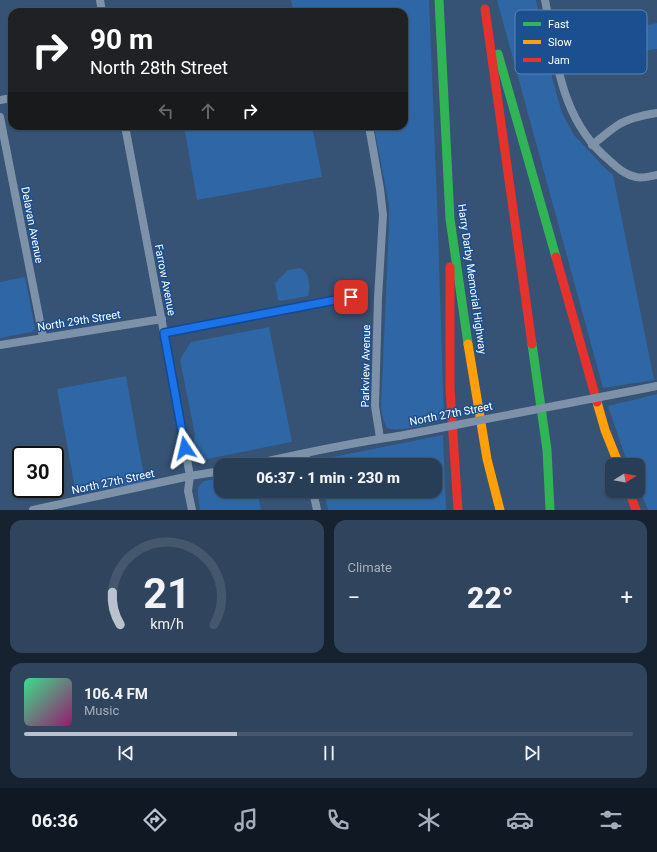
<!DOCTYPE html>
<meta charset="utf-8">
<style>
body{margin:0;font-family:Roboto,sans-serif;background:#30455d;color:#f1f3f6;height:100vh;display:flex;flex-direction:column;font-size:15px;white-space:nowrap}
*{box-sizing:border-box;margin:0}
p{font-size:13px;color:#a5aeba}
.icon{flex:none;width:22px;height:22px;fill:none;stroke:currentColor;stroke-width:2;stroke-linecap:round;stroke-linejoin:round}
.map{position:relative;height:510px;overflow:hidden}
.drawer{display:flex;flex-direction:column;gap:10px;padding:10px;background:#162230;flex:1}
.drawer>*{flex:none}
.guide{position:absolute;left:8px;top:8px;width:400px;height:122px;border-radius:12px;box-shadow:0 1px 3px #0004,0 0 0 1px #44576d;background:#202124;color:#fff;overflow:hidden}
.needle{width:26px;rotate:79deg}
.fabs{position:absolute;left:605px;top:458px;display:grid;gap:8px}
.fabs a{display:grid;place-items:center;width:40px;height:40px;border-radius:8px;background:#283e57;box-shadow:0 1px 3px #0004,0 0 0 1px #44576d;font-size:20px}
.speed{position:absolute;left:12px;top:446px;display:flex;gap:8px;font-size:20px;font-weight:700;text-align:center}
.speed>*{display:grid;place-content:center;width:52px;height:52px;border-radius:50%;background:#283e57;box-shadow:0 1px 3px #0004,0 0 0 1px #44576d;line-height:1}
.speed .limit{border:2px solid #111;border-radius:6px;background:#fff;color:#111}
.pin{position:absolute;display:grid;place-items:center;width:34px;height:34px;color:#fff;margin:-17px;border-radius:8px;box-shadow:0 2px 6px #0006}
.me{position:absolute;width:44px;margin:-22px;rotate:350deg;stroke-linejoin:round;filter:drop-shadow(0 0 3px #0008)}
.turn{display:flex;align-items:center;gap:14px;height:84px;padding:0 16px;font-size:18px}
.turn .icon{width:52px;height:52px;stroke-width:2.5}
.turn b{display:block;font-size:28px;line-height:34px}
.lanes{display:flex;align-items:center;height:38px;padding:0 16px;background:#0003;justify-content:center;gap:20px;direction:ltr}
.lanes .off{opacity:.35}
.big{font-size:30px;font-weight:800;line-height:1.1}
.drawer .widget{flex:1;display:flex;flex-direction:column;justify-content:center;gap:6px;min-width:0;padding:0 14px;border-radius:12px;background:#30455d}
.drawer .dial{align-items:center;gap:0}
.dial svg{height:104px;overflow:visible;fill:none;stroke:#44576d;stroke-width:7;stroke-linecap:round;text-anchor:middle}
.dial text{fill:#f1f3f6;stroke:none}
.song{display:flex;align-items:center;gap:12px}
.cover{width:48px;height:48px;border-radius:6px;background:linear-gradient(135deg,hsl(150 70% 55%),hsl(320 70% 35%))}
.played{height:4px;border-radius:2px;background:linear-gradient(90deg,#b9c2ce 35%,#44576d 35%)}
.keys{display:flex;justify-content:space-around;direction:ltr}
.heat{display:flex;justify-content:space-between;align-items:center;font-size:22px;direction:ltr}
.drawer .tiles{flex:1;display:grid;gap:10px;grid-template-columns:1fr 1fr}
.widget:last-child{grid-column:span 2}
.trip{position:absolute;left:214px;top:458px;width:228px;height:40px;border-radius:12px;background:#283e57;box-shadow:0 1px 3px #0004,0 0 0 1px #44576d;font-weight:800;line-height:40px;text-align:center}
.menu{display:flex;height:64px;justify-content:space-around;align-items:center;background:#101923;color:#a5aeba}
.menu .icon{width:28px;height:28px}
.menu .active{color:#b9c2ce}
.menu b{font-size:18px;color:#f1f3f6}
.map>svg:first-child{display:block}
.green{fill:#2f66a5}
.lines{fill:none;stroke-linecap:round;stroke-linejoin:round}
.street{stroke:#7d92a8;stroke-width:8}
.fast{stroke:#30b455;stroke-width:9}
.slow{stroke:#ff9f0a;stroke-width:9}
.jam{stroke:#e5322d;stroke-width:9}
.street-bridge{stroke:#7d92a8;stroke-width:8}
.route-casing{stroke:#114b97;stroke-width:10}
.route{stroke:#1a73e8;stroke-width:7}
.labels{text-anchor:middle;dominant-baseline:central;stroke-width:3;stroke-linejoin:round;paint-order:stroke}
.street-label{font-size:11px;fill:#fff;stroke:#1b4f8f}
.key{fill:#1b4f8f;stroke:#5f84b1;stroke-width:1}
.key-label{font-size:11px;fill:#fff}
</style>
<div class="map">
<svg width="657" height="510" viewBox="0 0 657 510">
<rect width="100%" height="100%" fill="#365274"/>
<!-- green -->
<path class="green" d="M 291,0 L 429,0 L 437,201 L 444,419 C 429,423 400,433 387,428 L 383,419 L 381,407 L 389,225 L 389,205 L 374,126 L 404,126 L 404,12 L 282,12 L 293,10 Z
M 497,0 L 536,0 L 553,81 L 562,113 L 574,135 L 606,169 L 613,175 L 654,380 L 603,388 Z
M 657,23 L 657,49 L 608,56 L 604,34 Z
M 184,126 L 312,126 L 322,177 L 197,200 Z
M 300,268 C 309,271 311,287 308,296 L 281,301 L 278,300 L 275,283 L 288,270 Z
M 25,277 L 35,329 L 32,332 L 0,338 L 0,282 Z
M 269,327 L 292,442 L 202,460 L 201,456 L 195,456 L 193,444 L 195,435 L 180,360 L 182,356 L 191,342 Z
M 126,376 L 145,482 L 76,494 L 57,389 Z
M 657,394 L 657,510 L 648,510 L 638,487 L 638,465 L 628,465 L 608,406 Z
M 443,435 L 446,510 L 328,510 L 324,491 L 435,491 L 435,465 L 319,465 L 318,460 Z
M 221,478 L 221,491 L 257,491 L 261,510 L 200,510 L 198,495 L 198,487 L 204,481 Z"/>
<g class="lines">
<!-- street -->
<path class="street" d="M 100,0 L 102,12
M 545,0 C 557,60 560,120 610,161 C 618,168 625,175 636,177 C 642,179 651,176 657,175
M 0,100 L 12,98
M 0,117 L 43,337
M 125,126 L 164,333 L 190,476 L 188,491 L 192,510
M 369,126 L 380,189 L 383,215 L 378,298 L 375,406 L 380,438
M 592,145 C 601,138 609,131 618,125 C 629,118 644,115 657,113
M 164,333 L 351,297
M 0,345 L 162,319
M 647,388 L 657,386
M 305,453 L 308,465
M 250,465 C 299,454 349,443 399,436
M 313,491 L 317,510
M 33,510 L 190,476 L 221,471"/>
<!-- fast -->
<path class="fast" d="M 439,0 L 450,219 L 468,344
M 498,54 L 556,257
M 532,344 L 547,450 L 550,510"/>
<!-- slow -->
<path class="slow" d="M 468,344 L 487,459 L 500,510
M 597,402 L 605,430 L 619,465"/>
<!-- jam -->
<path class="jam" d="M 485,9 L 532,344
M 556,257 L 597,402
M 450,267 L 450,389 L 458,510
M 629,491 L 636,510"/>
<!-- street-bridge -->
<path class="street-bridge" d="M 399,436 L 647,388"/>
</g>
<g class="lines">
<defs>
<path id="route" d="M 185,448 L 164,333 L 351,297"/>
</defs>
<!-- route casing -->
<use href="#route" class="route-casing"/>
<!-- route -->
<use href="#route" class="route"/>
</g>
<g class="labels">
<!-- street labels -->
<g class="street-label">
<text transform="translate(32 225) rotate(79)">Delavan Avenue</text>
<text transform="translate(472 279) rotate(82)">Harry Darby Memorial Highway</text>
<text transform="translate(165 280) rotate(79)">Farrow Avenue</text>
<text transform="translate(79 321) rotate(-9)">North 29th Street</text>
<text transform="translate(366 366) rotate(-89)">Parkview Avenue</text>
<text transform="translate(451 414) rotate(-11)">North 27th Street</text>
<text transform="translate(113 482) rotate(-12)">North 27th Street</text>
</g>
</g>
<!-- legend -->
<rect x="515" y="10" width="132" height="64" rx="6" class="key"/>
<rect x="523" y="22" width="18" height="4" fill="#30b455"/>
<rect x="523" y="40" width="18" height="4" fill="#ff9f0a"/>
<rect x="523" y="58" width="18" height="4" fill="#e5322d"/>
<g class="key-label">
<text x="548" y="28">Fast</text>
<text x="548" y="46">Slow</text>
<text x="548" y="64">Jam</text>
</g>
</svg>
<div class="fabs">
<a><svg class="needle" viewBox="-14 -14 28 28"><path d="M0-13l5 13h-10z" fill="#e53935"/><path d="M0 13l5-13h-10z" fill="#a5aeba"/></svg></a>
</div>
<div class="speed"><div class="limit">30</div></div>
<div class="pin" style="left:351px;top:297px;background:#d93025"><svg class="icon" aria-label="arrive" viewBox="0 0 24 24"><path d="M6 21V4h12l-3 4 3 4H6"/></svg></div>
<svg class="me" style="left:185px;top:448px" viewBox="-20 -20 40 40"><path d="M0-17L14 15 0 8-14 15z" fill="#1a73e8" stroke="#fff" stroke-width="4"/></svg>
<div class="trip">06:37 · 1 min · 230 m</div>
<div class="guide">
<div class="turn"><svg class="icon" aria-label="right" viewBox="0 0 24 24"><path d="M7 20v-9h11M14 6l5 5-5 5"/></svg><div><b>90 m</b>North 28th Street</div></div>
<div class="lanes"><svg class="icon off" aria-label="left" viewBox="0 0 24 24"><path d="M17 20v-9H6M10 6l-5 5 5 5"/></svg><svg class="icon off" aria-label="ahead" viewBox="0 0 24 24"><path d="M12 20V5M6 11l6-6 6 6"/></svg><svg class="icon" aria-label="right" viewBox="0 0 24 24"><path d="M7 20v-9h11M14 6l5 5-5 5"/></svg></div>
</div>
</div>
<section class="drawer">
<div class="tiles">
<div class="widget dial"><svg viewBox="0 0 100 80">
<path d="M14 69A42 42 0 1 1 86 69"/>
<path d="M14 69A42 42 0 0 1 8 44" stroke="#b9c2ce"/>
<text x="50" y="56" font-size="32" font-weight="700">21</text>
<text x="50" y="72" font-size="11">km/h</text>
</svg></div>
<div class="widget"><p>Climate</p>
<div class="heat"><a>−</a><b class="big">22°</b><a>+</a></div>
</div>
<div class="widget">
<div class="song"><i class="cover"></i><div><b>106.4 FM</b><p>Music</p></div></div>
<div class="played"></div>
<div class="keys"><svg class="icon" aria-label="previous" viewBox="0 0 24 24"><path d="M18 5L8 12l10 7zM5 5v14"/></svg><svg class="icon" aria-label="pause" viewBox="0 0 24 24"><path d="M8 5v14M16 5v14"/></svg><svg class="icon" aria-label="next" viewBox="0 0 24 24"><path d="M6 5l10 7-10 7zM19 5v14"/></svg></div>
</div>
</div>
</section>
<nav class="menu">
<b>06:36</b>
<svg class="icon active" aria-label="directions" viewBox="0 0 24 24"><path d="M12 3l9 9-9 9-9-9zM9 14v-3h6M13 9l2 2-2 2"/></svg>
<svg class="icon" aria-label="music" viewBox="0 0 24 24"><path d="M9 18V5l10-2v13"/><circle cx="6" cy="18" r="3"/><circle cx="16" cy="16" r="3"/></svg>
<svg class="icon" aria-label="phone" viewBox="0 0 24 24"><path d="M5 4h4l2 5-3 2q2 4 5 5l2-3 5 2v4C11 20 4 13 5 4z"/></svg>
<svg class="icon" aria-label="climate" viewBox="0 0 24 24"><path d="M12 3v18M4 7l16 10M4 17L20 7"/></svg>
<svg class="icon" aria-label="car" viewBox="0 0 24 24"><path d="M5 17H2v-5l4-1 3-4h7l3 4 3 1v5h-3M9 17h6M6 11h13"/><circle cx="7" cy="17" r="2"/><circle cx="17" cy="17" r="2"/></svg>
<svg class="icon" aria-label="filters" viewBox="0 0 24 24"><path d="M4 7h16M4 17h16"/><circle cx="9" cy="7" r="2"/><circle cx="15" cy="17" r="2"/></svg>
</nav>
